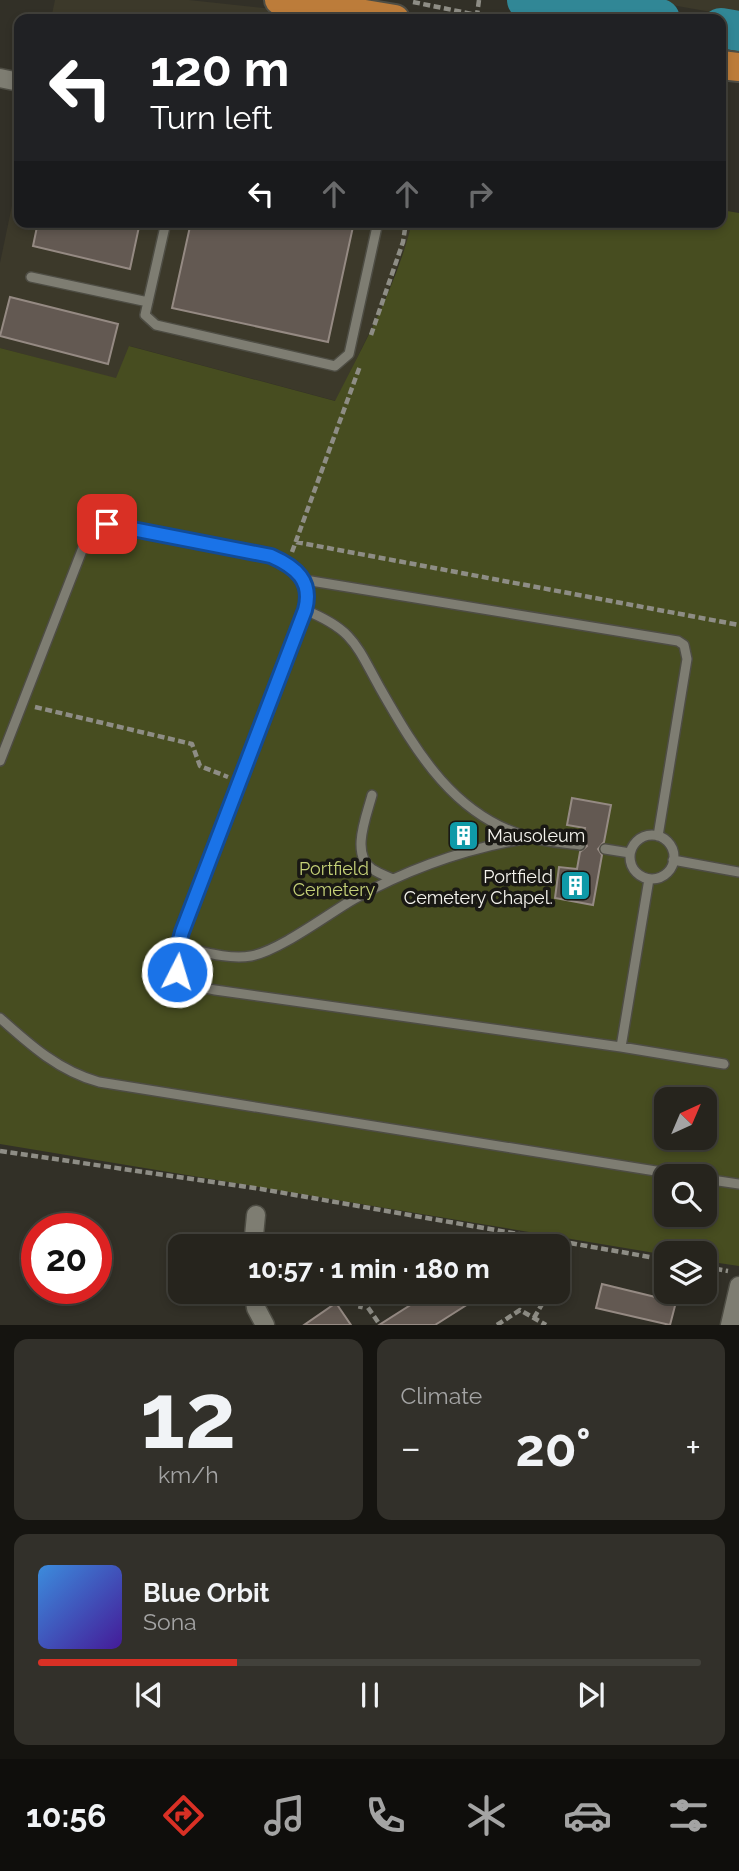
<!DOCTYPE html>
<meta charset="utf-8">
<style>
body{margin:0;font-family:Raleway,sans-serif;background:#32302a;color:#f1f3f6;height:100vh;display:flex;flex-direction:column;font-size:26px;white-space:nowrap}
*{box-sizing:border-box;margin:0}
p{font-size:23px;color:#a4a4a4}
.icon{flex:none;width:38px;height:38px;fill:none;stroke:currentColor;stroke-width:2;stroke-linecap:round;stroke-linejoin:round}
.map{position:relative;height:1325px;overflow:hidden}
.sheet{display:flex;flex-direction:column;gap:14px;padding:14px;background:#151410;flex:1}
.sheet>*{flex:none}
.guide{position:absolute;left:14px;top:14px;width:712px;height:214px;border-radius:14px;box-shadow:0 4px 10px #0003,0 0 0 2px #42413b;background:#202124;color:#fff;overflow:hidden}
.needle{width:46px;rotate:44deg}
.buttons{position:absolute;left:654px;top:1087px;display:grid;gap:14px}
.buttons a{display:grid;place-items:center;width:63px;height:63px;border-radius:14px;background:#26241d;box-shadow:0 4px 10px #0003,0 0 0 2px #42413b;font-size:35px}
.speed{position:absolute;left:21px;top:1213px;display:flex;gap:14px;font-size:35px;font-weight:700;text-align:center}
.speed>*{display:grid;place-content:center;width:91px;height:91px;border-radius:50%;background:#26241d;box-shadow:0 4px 10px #0003,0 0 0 2px #42413b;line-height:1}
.speed .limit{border:10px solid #d22;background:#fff;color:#111}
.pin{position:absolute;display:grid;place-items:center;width:60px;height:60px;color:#fff;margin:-30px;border-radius:14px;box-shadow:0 4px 10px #0006}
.me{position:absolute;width:77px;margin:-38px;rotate:5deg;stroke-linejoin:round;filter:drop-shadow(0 0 5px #0008)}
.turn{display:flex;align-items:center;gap:24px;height:147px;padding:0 21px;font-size:32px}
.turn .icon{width:91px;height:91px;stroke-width:2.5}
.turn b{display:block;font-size:49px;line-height:60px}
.lanes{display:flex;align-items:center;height:66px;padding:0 21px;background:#0003;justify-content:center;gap:35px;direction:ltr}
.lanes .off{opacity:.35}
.big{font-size:52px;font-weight:700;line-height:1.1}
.sheet .card{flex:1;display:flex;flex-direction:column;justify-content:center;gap:10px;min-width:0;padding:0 24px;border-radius:14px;background:#32302a}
.sheet .dial{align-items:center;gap:0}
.dial b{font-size:91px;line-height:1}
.song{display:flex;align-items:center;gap:21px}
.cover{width:84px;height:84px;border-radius:10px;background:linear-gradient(135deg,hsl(210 70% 55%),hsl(260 70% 35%))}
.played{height:7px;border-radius:4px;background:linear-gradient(90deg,#d93025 30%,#42413b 30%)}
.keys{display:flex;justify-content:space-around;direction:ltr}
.heat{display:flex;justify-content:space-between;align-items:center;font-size:38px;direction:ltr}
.sheet .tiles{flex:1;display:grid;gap:14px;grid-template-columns:1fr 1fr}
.card:last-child{grid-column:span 2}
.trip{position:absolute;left:168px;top:1234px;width:402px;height:70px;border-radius:14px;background:#26241d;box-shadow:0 4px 10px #0003,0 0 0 2px #42413b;font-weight:700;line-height:70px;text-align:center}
.dock{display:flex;height:112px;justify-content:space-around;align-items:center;background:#0f0e0c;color:#a4a4a4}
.dock .icon{width:49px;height:49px}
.dock .active{color:#d93025}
.dock b{font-size:32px;color:#f1f3f6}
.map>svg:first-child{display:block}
.built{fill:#3c392a}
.green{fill:#474d20;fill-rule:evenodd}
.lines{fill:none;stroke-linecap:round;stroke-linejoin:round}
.river{stroke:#318796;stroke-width:40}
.building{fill:#635952;stroke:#958a83;stroke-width:2}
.service-casing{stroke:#4e4d44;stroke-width:12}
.minor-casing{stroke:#4e4d44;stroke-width:21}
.primary-casing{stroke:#4e4d44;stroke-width:32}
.path{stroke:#8e8d85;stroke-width:4.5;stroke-dasharray:7 3.5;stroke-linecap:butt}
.service{stroke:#7e7d72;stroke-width:9}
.minor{stroke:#7e7d72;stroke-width:18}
.primary{stroke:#bc7c3a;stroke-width:28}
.route-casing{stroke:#114b97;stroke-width:18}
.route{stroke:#1a73e8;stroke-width:12}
.labels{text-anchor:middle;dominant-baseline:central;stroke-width:7;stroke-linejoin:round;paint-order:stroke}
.poi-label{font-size:18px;fill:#f4f3ed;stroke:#191814;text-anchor:start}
.park-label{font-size:18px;fill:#c4d077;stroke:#191814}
</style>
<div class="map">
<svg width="739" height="1325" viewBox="0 0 739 1325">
<rect width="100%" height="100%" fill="#323027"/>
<!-- built -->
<path class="built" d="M 55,0 L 189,0 L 365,19 L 51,19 Z
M 644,0 L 739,0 L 739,17 Z
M 19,172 L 19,222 L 412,222 L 407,242 L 379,313 L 336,401 L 130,346 L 117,379 L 0,348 L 0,263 Z"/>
<!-- green -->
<path class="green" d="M 721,210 L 739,213 L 739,1266 L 705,1261 L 705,1253 L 667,1255 L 0,1144 L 0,348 L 116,378 L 129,346 L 335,401 C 364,344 397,285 412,222 L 721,222 ZM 667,1099 L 705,1099 L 705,1138 L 667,1138 ZM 667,1176 L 705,1176 L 705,1214 L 667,1214 Z"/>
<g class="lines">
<!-- river -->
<path class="river" d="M 527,0 L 660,19
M 721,28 L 739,31"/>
</g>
<!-- building -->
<path class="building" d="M 38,222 L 140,222 L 130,269 L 33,246 Z
M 191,222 L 354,222 L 328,342 L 172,308 Z
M 10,297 L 118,324 L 108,364 L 0,336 Z
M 572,798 L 611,805 L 604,842 L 598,849 L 602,855 L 593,905 L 555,898 L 559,867 L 577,869 L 580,852 L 587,846 L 583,839 L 585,828 L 567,825 Z
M 602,1284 L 676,1302 L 670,1325 L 596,1308 Z
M 431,1292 L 487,1292 L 435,1325 L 379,1325 Z
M 336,1303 L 351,1325 L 304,1325 Z"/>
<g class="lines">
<defs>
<path id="service" d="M 166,222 L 145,315 L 156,325 L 335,366 L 349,354 L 378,222
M 31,277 L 148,302
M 305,580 L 678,641 L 684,645 L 687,659 L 658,836
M 305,610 L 182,932 C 170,969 176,984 215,990 L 621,1047 L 724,1064
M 0,761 L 86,540 C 94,528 101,524 116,525 L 240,550 L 283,561 L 305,580 L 307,591 L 305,610 C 354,630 356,645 380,688 C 417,753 455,818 532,838 C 547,842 564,843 580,845
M 372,795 C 367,815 350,854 372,869 C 378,873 386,876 393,879
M630 857a22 22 0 1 1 44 0a22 22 0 1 1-44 0Z
M 605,849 L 630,853
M 673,860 L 739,872
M 178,946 C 201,951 228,960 251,956 C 279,951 328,914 354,899 C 408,869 468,848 529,838
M 0,1018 C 30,1045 59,1071 99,1082 L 687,1176
M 621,1047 L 649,879
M 705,1179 L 739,1184"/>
<path id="minor" d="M 0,78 L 19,82
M 253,1246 L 256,1215
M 254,1292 L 256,1308 L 265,1325
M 730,1325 L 739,1286"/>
<path id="primary" d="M 279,0 L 395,19
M 721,65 L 739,67"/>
</defs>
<!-- service casing -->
<use href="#service" class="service-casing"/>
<!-- minor casing -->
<use href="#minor" class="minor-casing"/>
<!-- primary casing -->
<use href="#primary" class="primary-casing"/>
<!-- path -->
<path class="path" d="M 413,2 L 477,15 L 479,0
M 371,335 L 403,242 L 406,222
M 296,542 L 739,625
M 292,552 L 360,366
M 35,707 L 192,744 L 200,766 L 228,777
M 0,1151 L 261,1189 L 667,1260
M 705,1267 L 728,1271
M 383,1292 L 384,1292
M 362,1299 L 378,1322
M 360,1309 L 364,1292
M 534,1318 L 545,1299
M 497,1325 L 520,1310 L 546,1325"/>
<!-- service -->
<use href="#service" class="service"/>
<!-- minor -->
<use href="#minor" class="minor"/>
<!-- primary -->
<use href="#primary" class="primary"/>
</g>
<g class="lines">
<defs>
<path id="route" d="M 107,524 L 271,556 C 296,567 313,581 305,610 L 182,932 L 176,954 L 177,972"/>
</defs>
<!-- route casing -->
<use href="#route" class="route-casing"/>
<!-- route -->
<use href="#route" class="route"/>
</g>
<!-- icons -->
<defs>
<symbol id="building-square" viewBox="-11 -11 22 22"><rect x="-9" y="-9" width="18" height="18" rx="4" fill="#0f9aa8" stroke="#191814"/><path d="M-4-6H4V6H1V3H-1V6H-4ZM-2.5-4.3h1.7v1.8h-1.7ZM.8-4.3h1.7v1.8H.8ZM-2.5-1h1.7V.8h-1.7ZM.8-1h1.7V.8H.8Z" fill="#fff"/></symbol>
</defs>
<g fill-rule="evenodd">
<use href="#building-square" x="446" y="818" width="35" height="35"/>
<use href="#building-square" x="558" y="868" width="35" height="35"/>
</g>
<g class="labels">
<!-- poi labels -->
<g class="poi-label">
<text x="487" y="835">Mausoleum</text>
<text x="553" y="876" text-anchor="end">Portfield<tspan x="553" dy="21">Cemetery Chapel.</tspan></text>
</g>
<!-- park labels -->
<g class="park-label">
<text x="334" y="868">Portfield<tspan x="334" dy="21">Cemetery</tspan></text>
</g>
</g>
</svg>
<div class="buttons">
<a><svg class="needle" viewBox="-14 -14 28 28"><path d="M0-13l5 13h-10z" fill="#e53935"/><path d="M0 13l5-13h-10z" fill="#a4a4a4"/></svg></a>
<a><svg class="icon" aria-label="search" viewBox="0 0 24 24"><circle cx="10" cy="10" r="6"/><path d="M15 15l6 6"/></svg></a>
<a><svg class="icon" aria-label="layers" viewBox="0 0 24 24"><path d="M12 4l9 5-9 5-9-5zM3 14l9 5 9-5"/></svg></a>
</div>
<div class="speed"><div class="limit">20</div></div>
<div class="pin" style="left:107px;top:524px;background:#d93025"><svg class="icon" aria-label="arrive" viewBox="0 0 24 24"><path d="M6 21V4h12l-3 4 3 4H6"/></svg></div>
<svg class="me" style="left:177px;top:972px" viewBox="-20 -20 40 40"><circle r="17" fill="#1a73e8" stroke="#fff" stroke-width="3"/><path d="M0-11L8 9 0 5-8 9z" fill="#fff"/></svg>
<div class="trip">10:57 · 1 min · 180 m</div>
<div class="guide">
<div class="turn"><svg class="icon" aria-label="left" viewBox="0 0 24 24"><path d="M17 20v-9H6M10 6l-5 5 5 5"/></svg><div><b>120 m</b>Turn left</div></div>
<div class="lanes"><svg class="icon" aria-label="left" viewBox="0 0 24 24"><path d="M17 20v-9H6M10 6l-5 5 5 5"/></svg><svg class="icon off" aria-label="ahead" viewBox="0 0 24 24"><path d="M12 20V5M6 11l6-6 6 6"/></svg><svg class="icon off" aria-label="ahead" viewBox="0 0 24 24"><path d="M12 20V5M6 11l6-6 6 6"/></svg><svg class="icon off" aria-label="right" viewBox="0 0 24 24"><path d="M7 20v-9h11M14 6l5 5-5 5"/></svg></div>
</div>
</div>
<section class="sheet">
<div class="tiles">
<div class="card dial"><b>12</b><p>km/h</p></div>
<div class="card"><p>Climate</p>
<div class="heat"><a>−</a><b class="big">20°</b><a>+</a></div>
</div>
<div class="card">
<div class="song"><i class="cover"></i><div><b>Blue Orbit</b><p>Sona</p></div></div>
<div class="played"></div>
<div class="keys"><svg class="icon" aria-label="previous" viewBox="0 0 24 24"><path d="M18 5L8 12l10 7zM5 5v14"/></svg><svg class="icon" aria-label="pause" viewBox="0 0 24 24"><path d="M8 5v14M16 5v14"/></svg><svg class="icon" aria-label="next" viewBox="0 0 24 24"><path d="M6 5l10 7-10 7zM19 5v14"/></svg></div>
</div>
</div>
</section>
<nav class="dock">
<b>10:56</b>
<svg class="icon active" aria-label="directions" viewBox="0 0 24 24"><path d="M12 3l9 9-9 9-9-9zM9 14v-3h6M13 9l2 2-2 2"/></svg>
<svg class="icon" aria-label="music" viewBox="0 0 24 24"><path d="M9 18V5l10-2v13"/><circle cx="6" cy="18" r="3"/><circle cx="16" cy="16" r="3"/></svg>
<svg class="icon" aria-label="phone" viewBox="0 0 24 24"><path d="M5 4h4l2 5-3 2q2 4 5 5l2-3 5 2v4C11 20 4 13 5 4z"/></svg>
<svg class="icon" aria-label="climate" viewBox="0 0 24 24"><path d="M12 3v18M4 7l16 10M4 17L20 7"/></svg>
<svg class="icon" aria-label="car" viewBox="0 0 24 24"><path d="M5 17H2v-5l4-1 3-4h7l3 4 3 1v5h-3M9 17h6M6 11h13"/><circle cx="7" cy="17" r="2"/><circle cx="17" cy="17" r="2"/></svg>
<svg class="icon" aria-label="filters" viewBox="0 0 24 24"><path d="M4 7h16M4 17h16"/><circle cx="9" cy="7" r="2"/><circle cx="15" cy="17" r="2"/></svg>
</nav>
